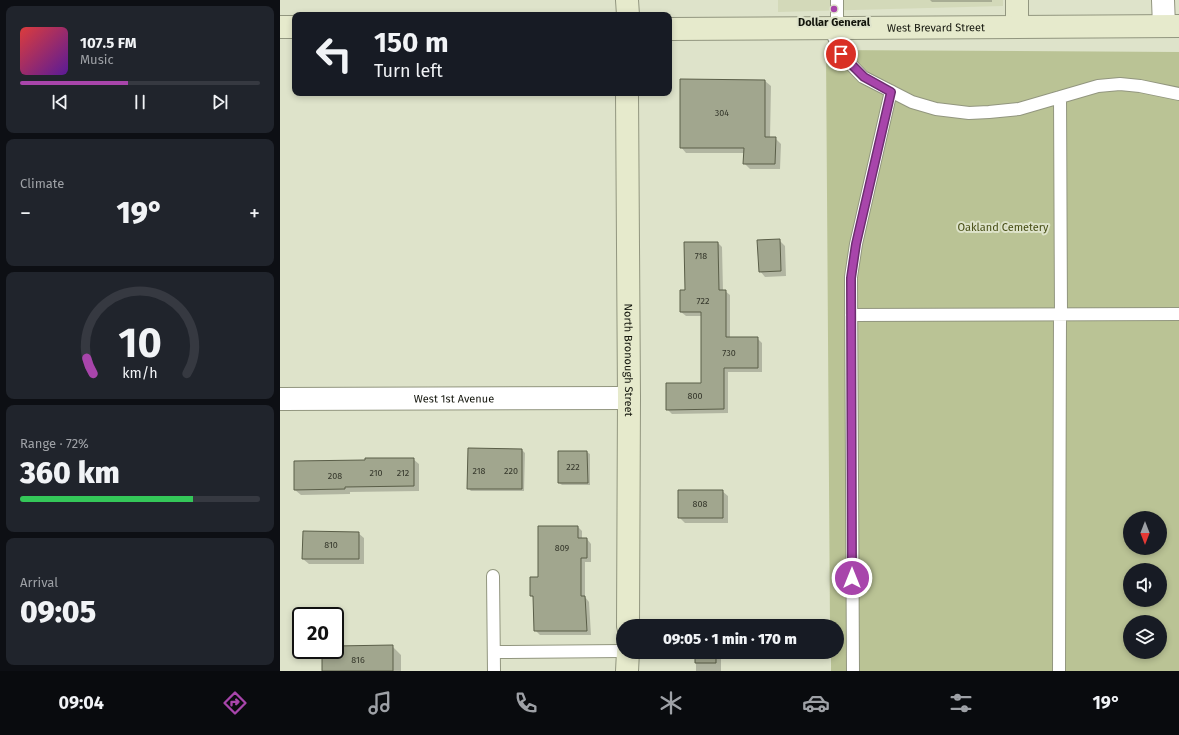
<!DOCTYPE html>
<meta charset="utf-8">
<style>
body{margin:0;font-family:"Fira Sans",sans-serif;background:#20242c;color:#f1f3f6;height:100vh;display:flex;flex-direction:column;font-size:15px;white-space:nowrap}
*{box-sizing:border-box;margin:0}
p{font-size:13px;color:#9ea1a6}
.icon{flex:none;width:22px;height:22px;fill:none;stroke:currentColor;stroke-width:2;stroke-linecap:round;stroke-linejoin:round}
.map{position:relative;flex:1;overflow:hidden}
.panel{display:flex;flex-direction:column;gap:6px;padding:6px;background:#0d0f14;width:280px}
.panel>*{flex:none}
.guide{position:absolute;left:12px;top:12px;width:380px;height:84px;border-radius:8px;box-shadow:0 2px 6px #0003;background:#171b24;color:#f1f3f6;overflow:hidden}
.needle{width:26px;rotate:180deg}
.buttons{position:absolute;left:843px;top:511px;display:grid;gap:8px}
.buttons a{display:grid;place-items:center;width:44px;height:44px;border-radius:50%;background:#171b24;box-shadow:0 2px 6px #0003;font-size:20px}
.speed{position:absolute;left:12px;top:607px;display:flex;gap:8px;font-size:20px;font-weight:700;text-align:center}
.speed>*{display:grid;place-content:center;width:52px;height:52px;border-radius:50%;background:#171b24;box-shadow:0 2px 6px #0003;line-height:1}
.speed .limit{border:2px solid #111;border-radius:6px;background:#fff;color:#111}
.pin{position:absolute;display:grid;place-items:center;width:34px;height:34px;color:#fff;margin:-17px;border:2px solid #fff;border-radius:50%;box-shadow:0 1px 4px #0007}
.me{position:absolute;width:44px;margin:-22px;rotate:0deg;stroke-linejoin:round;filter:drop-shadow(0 0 3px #0008)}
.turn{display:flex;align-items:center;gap:14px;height:84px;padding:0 16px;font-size:18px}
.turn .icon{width:52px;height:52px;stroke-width:2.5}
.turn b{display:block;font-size:28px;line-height:34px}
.big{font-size:30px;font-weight:800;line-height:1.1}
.panel .card{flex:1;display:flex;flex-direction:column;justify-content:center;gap:6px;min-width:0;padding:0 14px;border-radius:8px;background:#20242c}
.panel .dial{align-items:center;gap:0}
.dial svg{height:104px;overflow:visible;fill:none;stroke:#363941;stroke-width:7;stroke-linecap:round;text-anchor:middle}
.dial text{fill:#f1f3f6;stroke:none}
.song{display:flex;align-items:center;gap:12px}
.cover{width:48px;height:48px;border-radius:6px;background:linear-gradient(135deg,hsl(0 70% 55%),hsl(270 70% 35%))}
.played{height:4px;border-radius:2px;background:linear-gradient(90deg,#a845ab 45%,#363941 45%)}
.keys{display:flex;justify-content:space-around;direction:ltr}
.heat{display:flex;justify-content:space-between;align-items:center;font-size:22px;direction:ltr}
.charge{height:6px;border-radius:3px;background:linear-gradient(90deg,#34c759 72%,#363941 0)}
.trip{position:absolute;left:336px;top:619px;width:228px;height:40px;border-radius:20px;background:#171b24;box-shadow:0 2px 6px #0003;font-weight:800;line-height:40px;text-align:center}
.tabs{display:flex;height:64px;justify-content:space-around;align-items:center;background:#090b0e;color:#9ea1a6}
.tabs .icon{width:28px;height:28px}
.tabs .selected{color:#a845ab}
.tabs b{font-size:18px;color:#f1f3f6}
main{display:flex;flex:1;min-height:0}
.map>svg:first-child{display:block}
.built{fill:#d3d9b9}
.green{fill:#bac395;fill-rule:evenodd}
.shadow{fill:#0003}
.building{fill:#a1a68e;stroke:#5a5e48}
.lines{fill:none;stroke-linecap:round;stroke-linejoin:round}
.lane-casing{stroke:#92967f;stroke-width:14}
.street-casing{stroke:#92967f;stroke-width:24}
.secondary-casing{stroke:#92967f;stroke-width:24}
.lane{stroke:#fff;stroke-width:12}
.street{stroke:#fff;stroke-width:22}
.secondary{stroke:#e6eacc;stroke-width:22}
.route-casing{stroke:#6d2d6f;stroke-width:10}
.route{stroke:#a845ab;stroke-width:7}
.poi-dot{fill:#a845ab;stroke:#dee3ca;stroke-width:1.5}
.labels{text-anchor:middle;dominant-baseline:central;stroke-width:4;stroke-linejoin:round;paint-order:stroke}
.number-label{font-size:9px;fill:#36382c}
.poi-label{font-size:11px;font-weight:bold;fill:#12140b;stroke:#dee3ca}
.street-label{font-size:11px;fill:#12140b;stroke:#dee3ca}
.park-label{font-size:11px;fill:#474e15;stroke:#dee3ca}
</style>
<main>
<section class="panel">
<div class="card">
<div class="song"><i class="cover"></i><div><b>107.5 FM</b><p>Music</p></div></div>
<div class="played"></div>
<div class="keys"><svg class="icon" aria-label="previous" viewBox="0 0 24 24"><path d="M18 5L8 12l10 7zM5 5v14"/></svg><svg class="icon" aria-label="pause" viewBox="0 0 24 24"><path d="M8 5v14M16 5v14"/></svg><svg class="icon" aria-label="next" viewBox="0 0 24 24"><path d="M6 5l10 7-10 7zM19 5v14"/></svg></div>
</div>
<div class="card"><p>Climate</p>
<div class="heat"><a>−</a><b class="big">19°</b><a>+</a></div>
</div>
<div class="card dial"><svg viewBox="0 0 100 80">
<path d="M14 69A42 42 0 1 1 86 69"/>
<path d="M14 69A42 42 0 0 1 9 57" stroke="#a845ab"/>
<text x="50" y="56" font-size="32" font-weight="700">10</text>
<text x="50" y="72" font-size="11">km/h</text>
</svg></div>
<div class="card"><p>Range · 72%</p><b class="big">360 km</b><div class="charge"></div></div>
<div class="card"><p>Arrival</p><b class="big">09:05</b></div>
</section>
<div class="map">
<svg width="899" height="671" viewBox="0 0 899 671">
<rect width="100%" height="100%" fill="#dee3ca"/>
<!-- built -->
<path class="built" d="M 498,0 L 723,0 L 723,6 L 498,12 Z"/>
<!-- green -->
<path class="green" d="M 546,50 L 899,52 L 899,671 L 551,671 L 551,652 L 557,652 L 557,626 L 550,626 ZM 850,518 L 880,518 L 880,548 L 850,548 ZM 850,570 L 880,570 L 880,600 L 850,600 ZM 850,622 L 880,622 L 880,652 L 850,652 Z"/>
<!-- shadow -->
<path class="shadow" d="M 650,0 L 712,0 L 712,2 L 652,2 Z
M 401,80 L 485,81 L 491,86 L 490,138 L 495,138 L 501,144 L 500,169 L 470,169 L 464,163 L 464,153 L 406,153 L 401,147 Z
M 499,240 L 505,246 L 506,276 L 485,277 L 480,271 Z
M 438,243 L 442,247 L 443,291 L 445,291 L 450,295 L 450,338 L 477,338 L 482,343 L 482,372 L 448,372 L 448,413 L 392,414 L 387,409 L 422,384 L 422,316 L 406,316 L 401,312 L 406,291 Z
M 189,449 L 242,450 L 245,453 L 244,491 L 191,491 L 188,488 Z
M 307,452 L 310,454 L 310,485 L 282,485 L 279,483 Z
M 133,459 L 139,464 L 139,491 L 70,492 L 70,494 L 21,495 L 15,490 L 86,461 Z
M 442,491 L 448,496 L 448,523 L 405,523 L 399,517 Z
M 298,527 L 302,531 L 302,539 L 307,539 L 311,544 L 311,562 L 305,562 L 305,597 L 309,602 L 311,635 L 260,635 L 255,630 L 254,598 L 251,596 L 259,578 Z
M 78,533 L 84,538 L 84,564 L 29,564 L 23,559 Z
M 112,646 L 121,655 L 121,671 L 43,671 L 43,650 L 55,650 L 55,647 Z
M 416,652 L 441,652 L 441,671 L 416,671 Z"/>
<!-- building -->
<path class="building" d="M 400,79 L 485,80 L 485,137 L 496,137 L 495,164 L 463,164 L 464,148 L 400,148 Z
M 500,239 L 501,271 L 479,272 L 477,240 Z
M 404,242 L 438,242 L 439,290 L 446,290 L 446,337 L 478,337 L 478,368 L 444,368 L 444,409 L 386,410 L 386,383 L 421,383 L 421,312 L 400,312 L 400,290 L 405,290 Z
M 188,448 L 242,449 L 242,489 L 187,489 Z
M 278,451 L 307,451 L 308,483 L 278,483 Z
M 85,458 L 134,458 L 134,486 L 65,487 L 65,489 L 14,490 L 14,461 L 85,460 Z
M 398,490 L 443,490 L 443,518 L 398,518 Z
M 258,526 L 298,526 L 298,538 L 307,538 L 307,558 L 301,558 L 301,596 L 305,596 L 307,631 L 254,631 L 253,596 L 250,596 L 250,577 L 258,577 Z
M 23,531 L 79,532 L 79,559 L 22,559 Z
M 113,645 L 113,671 L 42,671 L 42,650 L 55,650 L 55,646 Z
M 415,652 L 436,652 L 436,663 L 415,663 Z"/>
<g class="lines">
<defs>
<path id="lane" d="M 557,0 L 557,28
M 550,28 L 561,54 L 583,77 L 632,102 L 656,109 L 689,113 L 709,112 L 739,109 L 818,86 L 840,84 L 860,86 L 899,94
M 780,97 L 781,314
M 571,315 L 899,314
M 213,576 L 214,671
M 214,652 L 343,651
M 573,671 L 571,277 L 576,244 L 611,91
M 779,671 L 780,314"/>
<g id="street">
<path d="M 883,0 L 884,26"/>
<path id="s1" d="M 0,399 L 349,398"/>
</g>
<g id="secondary">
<path d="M 347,0 L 348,15"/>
<path d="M 0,27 L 15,27"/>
<path d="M 737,27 L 737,0"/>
<path id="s2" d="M 389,29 L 899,26"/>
<path id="s3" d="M 347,93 L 349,398 L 348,626"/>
<path d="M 347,671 L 348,652"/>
</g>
</defs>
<!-- lane casing -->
<use href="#lane" class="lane-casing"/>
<!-- street casing -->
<use href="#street" class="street-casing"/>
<!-- secondary casing -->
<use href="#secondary" class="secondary-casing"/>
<!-- lane -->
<use href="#lane" class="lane"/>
<!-- street -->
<use href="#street" class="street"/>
<!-- secondary -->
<use href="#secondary" class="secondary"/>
</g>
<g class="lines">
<defs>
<path id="route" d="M 561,54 L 584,77 L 611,92 L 576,244 L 571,278 L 572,578"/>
</defs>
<!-- route casing -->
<use href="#route" class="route-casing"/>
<!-- route -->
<use href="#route" class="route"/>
</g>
<!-- markers -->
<circle class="poi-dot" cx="554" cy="9" r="4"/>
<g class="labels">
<!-- number labels -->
<g class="number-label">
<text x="442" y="113">304</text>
<text x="421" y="256">718</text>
<text x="423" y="301">722</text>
<text x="449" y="353">730</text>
<text x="415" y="396">800</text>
<text x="293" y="467">222</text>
<text x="199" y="471">218</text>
<text x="231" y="471">220</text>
<text x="96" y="473">210</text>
<text x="123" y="473">212</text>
<text x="55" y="476">208</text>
<text x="420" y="504">808</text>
<text x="51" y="545">810</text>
<text x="282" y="548">809</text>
<text x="78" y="660">816</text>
</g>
<!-- poi labels -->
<g class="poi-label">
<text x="554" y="22">Dollar General</text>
</g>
<!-- street labels -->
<g class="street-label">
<text stroke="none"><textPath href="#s2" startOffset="267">West Brevard Street</textPath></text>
<text stroke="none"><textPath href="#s3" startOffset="267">North Bronough Street</textPath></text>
<text stroke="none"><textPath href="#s1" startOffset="174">West 1st Avenue</textPath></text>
</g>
<!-- park labels -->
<g class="park-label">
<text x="723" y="227">Oakland Cemetery</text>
</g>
</g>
</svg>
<div class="buttons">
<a><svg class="needle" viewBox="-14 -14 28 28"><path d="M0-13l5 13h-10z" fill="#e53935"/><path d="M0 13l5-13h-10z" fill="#9ea1a6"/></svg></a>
<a><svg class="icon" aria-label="sound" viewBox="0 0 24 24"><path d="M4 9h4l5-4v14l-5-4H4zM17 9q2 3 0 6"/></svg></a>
<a><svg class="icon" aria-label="layers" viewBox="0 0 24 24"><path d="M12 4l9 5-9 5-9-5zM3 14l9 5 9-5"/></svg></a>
</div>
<div class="speed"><div class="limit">20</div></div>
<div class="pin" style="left:561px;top:54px;background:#d93025"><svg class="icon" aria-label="arrive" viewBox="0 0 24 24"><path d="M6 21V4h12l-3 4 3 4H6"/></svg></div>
<svg class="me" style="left:572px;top:578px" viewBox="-20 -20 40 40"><circle r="17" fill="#a845ab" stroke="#fff" stroke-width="3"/><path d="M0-11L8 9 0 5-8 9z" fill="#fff"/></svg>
<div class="trip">09:05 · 1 min · 170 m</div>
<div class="guide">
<div class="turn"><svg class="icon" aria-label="left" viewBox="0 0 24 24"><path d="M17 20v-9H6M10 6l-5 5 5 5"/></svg><div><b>150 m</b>Turn left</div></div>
</div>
</div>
</main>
<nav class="tabs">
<b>09:04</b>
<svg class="icon selected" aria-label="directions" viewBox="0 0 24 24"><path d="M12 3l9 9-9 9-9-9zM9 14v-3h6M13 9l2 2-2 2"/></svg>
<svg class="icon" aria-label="music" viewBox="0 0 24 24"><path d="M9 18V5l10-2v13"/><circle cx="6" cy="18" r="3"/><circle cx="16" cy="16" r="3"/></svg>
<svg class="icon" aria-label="phone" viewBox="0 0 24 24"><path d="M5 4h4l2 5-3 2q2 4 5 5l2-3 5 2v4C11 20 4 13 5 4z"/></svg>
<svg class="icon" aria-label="climate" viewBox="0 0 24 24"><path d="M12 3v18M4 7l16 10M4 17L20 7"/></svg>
<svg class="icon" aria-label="car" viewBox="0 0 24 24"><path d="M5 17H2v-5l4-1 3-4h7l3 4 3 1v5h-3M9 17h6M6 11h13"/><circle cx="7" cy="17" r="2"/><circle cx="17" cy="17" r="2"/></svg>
<svg class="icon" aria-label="filters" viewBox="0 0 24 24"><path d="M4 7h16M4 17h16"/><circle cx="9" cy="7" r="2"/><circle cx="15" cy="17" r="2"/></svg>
<b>19°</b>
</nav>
